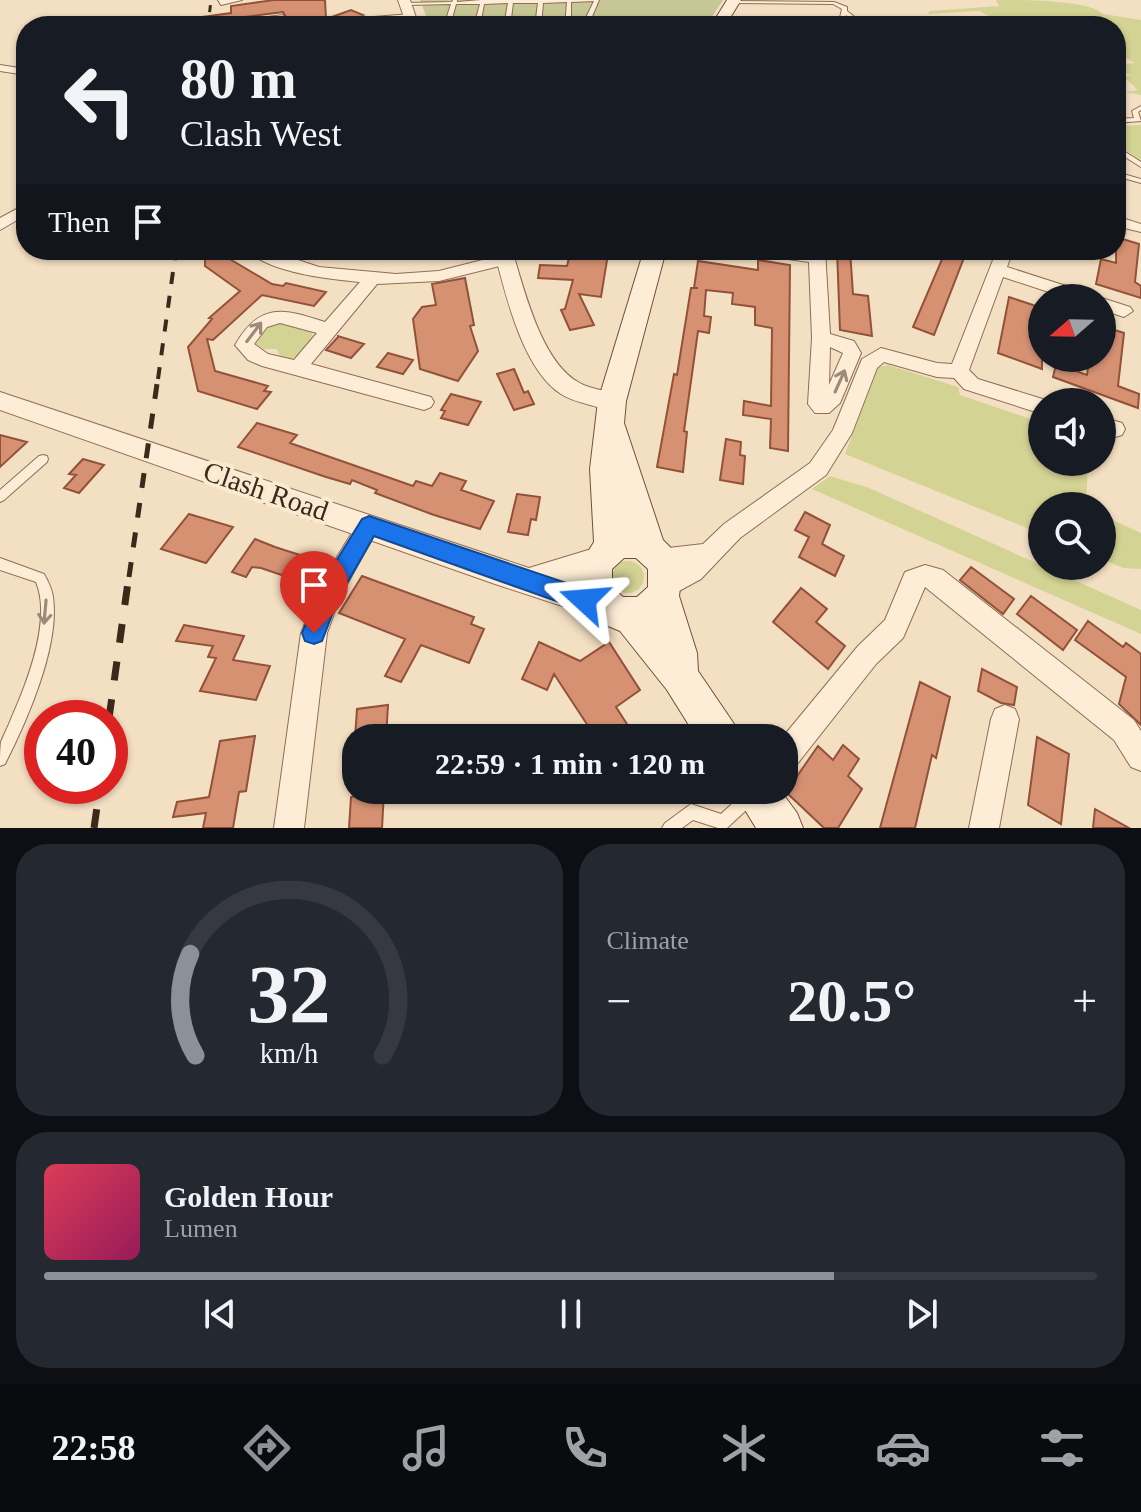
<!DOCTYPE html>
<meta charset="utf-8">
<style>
body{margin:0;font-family:Georgia,serif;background:#242831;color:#f1f3f6;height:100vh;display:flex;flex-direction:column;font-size:30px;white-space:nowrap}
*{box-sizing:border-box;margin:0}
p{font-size:26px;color:#9ea1a6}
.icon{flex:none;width:44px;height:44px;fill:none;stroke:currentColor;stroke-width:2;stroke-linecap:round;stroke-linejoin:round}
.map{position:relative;height:828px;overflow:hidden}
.sheet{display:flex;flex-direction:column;gap:16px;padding:16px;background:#0d0f14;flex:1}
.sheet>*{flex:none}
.guide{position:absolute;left:16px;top:16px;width:1110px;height:244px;border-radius:32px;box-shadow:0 2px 6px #0004;background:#171b24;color:#f1f3f6;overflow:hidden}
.needle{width:52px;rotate:250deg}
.controls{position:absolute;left:1028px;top:284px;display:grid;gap:16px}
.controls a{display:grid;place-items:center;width:88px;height:88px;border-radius:50%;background:#171b24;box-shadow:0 2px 6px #0004;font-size:40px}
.speed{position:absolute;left:24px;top:700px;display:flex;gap:16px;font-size:40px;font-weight:700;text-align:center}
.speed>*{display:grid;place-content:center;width:104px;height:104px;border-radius:50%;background:#171b24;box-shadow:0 2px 6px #0004;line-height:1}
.speed .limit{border:12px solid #d22;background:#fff;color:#111}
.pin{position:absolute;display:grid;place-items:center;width:68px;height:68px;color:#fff;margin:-82px -34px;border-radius:50% 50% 50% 0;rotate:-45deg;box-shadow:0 0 8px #0007}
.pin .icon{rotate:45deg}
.me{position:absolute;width:88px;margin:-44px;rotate:289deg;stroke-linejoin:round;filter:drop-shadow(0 0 6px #0008)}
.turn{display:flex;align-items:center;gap:28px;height:168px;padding:0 32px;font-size:36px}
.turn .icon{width:104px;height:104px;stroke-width:2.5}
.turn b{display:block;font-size:56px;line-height:68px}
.then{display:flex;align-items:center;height:76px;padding:0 32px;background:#0003;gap:16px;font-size:30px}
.big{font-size:60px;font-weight:700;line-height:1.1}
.sheet .widget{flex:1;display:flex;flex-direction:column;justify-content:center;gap:12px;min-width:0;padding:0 28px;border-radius:32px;background:#242831}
.sheet .dial{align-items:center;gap:0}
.dial svg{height:208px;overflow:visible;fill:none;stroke:#363941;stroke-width:7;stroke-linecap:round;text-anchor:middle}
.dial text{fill:#f1f3f6;stroke:none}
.song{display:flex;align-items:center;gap:24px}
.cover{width:96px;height:96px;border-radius:12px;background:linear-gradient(135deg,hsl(350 70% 55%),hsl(330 70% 35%))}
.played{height:8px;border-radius:4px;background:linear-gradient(90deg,#8c9099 75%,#363941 75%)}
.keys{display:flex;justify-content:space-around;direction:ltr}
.heat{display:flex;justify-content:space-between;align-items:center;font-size:44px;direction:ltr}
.sheet .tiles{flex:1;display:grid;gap:16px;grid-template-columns:1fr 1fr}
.widget:last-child{grid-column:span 2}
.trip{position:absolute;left:342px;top:724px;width:456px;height:80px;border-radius:32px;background:#171b24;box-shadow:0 2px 6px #0004;font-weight:700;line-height:80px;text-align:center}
.tab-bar{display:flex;height:128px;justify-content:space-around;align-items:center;background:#090b0e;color:#9ea1a6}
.tab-bar .icon{width:56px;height:56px}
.tab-bar .current{color:#8c9099}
.tab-bar b{font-size:36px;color:#f1f3f6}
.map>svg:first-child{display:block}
.green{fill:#d3d394}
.cemetery{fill:#c6c794}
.building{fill:#d69173;stroke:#925239;stroke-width:2}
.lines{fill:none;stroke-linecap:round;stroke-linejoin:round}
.service-casing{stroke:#8f6e56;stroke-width:2}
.minor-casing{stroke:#8f6e56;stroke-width:2}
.tertiary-casing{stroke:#8f6e56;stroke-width:2}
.secondary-casing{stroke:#714f3a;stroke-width:2}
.service{fill:#fdedd6;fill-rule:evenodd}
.minor{fill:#fdedd6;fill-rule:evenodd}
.tertiary{fill:#fdedd6;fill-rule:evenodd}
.secondary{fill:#fdedd6;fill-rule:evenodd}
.rail-far3{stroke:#3d291c;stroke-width:3;stroke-dasharray:7 7;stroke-linecap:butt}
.rail-far2{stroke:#3d291c;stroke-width:4;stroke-dasharray:12 12;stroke-linecap:butt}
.rail-far1{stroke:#3d291c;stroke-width:5;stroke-dasharray:15 15;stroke-linecap:butt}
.rail{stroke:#3d291c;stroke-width:7;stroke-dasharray:19 19;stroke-linecap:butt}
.oneway{stroke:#9d8b79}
.route{fill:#1a73e8;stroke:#114b97;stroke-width:2}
.labels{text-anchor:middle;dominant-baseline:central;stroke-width:8;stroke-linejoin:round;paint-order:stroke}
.street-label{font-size:28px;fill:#3d291c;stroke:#f9ead2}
</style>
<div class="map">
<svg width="1141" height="828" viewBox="0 0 1141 828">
<rect width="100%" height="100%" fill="#f3dfc2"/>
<!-- green -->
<path class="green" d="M 996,0 C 1022,0 1089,0 1103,14 L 1141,20 L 1141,95 L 1125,92 L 1138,90 L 1124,77 L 1131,75 L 1116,70 L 1116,65 L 1135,63 L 1116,53 L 1116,26 L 1009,26 L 979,11 L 928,14 L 930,11 L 999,6 Z
M 1141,125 L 1141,160 L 1116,144 L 1116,126 Z
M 283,322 L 311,332 L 314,338 C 305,348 294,366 280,356 L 277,349 L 264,349 L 253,342 L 268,325 Z
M 888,365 L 958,387 L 960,395 L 1042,423 L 1042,462 L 1088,462 L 1086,506 L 1042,506 L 1042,534 L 845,454 L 878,367 Z
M 830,476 L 869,488 L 1141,610 L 1141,634 L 812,489 Z
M 1102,515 L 1141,533 L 1141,569 L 1123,568 L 1102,559 Z
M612 577a16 16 0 1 1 32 0a16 16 0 1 1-32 0Z"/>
<!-- cemetery -->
<path class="cemetery" d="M 420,0 L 723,0 L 706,26 L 430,26 Z"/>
<!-- building -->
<path class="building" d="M 274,0 L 325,0 L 326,19 L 351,10 L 363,15 L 340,26 L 254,26 L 280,23 L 286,17 L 283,12 L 215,21 L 213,26 L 202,26 L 201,17 L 231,13 L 231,6 Z
M 1116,237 L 1139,244 L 1135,282 L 1141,286 L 1141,298 L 1096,284 L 1101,259 L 1116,263 Z
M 205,250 L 228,250 L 228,258 L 272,284 L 283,286 L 286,283 L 326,292 L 314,306 L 262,295 L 213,340 L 207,339 L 215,371 L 268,386 L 264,391 L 271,392 L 257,409 L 198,391 L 188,347 L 212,319 L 209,318 L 240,291 L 205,266 Z
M 571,250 L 608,254 L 601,297 L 579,294 L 594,325 L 570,330 L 561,310 L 565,309 L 573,280 L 538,278 L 540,265 L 567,266 Z
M 837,250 L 850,250 L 853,294 L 868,296 L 872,336 L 840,330 Z
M 946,250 L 967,250 L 934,335 L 913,327 Z
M 758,260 L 790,265 L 788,451 L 770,448 L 771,419 L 743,415 L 744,401 L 771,406 L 772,328 L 755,325 L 755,307 L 732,304 L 733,293 L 706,290 L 704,316 L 711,317 L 709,333 L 698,331 L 684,431 L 687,432 L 683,472 L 657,467 L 674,374 L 677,375 L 691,288 L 698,288 L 694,288 L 698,261 L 758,270 Z
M 465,278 L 474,325 L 470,326 L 478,351 L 458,381 L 420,369 L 413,319 L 422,307 L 436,305 L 432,284 Z
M 1009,297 L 1042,308 L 1042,369 L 998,353 Z
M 1102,326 L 1124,333 L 1118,386 L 1139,394 L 1138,408 L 1053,377 L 1056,364 L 1087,375 L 1089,358 L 1102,358 Z
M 338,337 L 338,336 L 364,344 L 351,358 L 326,350 Z
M 388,353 L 413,360 L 403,374 L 377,367 Z
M 514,369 L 524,393 L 528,391 L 534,404 L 514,410 L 497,374 Z
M 451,394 L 481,402 L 468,425 L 441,418 L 445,411 L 441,410 Z
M 257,423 L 297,435 L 290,443 L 413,486 L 416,481 L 432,486 L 440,473 L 466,481 L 461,490 L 494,501 L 480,529 L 434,515 L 375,493 L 377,490 L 352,480 L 350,484 L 326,477 L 238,447 Z
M 0,435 L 27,442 L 0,467 Z
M 726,439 L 741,442 L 740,455 L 745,456 L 743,484 L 720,480 Z
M 83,459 L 104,465 L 79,493 L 64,488 L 76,475 L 69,474 Z
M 517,494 L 540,497 L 536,520 L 531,519 L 528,535 L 508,532 Z
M 805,512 L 830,525 L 822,544 L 844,556 L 835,576 L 799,557 L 809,537 L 795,530 Z
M 189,514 L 233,527 L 206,563 L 161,549 Z
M 255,539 L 275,547 L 325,563 L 311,585 L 261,568 L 252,567 L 246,577 L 232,572 Z
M 971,567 L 1014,599 L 1003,614 L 960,580 Z
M 362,576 L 474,617 L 471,624 L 484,629 L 469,663 L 421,645 L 401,682 L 385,676 L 405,639 L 339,613 Z
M 801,588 L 827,609 L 816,622 L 845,646 L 828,669 L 773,622 Z
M 1031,596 L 1077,630 L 1063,650 L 1017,614 Z
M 1088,621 L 1123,647 L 1126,643 L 1141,654 L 1141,725 L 1119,704 L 1126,677 L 1075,640 Z
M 184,625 L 244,636 L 233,660 L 270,666 L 256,700 L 200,691 L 216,658 L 208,657 L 213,646 L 176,641 Z
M 539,642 L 580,661 L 609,642 L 640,690 L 616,707 L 636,738 L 596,738 L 554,674 L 547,690 L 522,679 Z
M 982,669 L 1017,687 L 1014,705 L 1001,703 L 978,691 Z
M 920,682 L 950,697 L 936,758 L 932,755 L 915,828 L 880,828 Z
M 388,705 L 386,738 L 355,738 L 357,709 Z
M 255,736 L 246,791 L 239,792 L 233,828 L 203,828 L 206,813 L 173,817 L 177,802 L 209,797 L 220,741 Z
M 1037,737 L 1069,754 L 1061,824 L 1028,805 Z
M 843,745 L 859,759 L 848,776 L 862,789 L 838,828 L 824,828 L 786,792 L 818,746 L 833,760 Z
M 384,792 L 382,828 L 349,828 L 351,797 Z
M 1095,809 L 1129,828 L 1093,828 Z"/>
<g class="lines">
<defs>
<path id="service" d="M 453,0 L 457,0 L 457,2 L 481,0 L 599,0 L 588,26 L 582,26 L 594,1 L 571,2 L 571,26 L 565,26 L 567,2 L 543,3 L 541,26 L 535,26 L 538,3 L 513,3 L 510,26 L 504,26 L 508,3 L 484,4 L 480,26 L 474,26 L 480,4 L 456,4 L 450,26 L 444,26 L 451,4 L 406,5 L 404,4 L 406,3 L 452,2 Z
M 732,1 L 834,2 L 847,7 L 847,11 L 866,26 L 860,26 L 846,15 L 844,26 L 838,26 L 842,9 L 833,4 L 730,3 Z
M 1141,106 L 1141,110 L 1138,112 L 1141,121 L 1116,123 L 1116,119 L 1134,118 L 1132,111 Z
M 1116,146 L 1141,162 L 1141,167 L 1125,157 L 1118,167 L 1116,168 L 1116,161 L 1121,154 L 1116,151 Z
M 1116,172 L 1141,179 L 1141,183 L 1116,176 Z
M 43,455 L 47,456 L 48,459 L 47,462 L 4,500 L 0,502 L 0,490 L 39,456 Z
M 0,558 L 44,574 C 48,581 52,589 53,597 C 60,646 27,721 5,764 L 0,766 C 0,758 0,749 1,742 C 4,734 8,727 11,719 C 27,683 52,620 36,582 L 0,570 Z
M 755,790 L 758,796 L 756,801 L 727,828 L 718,828 L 693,820 L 682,828 L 662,828 L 665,823 L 691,804 L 721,814 L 746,791 Z"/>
<path id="minor" d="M 218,0 L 242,0 L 221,5 Z
M 411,14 L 414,19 L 343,26 L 361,18 Z
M 283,15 L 280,20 L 228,26 L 215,24 Z
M 0,65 L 26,69 L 26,75 L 0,71 Z
M 26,204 L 26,215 L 0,230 L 0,218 Z
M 1116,216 L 1141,224 L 1141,232 L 1116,226 Z
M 247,250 L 268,250 L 319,267 L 396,274 L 439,271 L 506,254 L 514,259 L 512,263 L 439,281 L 377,284 L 311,364 L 431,397 L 434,402 L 431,407 L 424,410 L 262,366 L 248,360 L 235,345 C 260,302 283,308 325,322 L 360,282 C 328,279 270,273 247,250 ZM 280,323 L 317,333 L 294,360 L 268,354 L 254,344 L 267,327 Z
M 753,250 L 825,250 L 830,334 L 854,341 L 861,353 L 840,403 L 829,413 L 815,413 L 808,404 L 812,338 L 809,262 L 761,255 ZM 830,347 L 843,353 L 829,385 Z
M 997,250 L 1013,250 L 1007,267 L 1091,294 L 1094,298 L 1067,298 L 1003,277 L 969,370 L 978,379 L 1049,401 L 1042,402 L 1042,414 L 964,389 L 954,378 L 937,377 L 884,362 L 877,368 L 852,433 L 826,475 L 740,538 L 701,579 L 668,597 L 659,593 L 656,585 L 659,577 L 676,568 L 659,569 L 651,566 L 647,558 L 651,550 L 703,544 L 724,524 L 810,463 L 833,430 L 862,359 L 881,348 L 937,363 L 952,364 Z
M 1102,298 L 1130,307 L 1133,311 L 1124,317 L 1102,310 Z
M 1102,417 L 1122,423 L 1125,429 L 1122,435 L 1115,437 L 1102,433 Z
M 369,515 L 377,518 L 380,525 L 340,597 L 327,633 L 304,828 L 274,828 L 301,633 L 321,583 L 361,518 Z
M 925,565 L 943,570 L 1134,720 L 1141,731 L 1141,771 L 1131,767 L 1114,740 L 925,587 L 903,638 L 876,664 L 794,768 L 784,772 L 782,738 L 858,646 L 885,620 L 905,572 Z
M 1005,705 L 1015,709 L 1019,719 L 999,828 L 969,828 L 991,719 L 995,709 Z"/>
<path id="tertiary" d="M 398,0 L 410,0 L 419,26 L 407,26 Z
M 494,250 L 512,250 C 524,289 541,361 578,382 C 591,390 607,390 620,395 L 624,401 L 620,407 C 610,411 601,408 590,405 C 580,402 570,400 561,394 C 522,369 505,292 494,250 Z
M 0,392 L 529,568 L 598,547 L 608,551 L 612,560 L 608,569 L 577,582 L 622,597 L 626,607 L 622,617 L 611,622 L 495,584 L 0,410 Z"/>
<path id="secondary" d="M 727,0 L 741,0 L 725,26 L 711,26 Z
M 644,250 L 666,250 L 626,401 L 624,423 L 663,540 L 674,551 L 682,572 L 679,596 L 697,653 L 698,671 L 734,724 L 740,738 L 697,738 L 667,690 L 620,631 L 601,623 L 590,614 L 577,583 L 580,565 L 594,542 L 590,469 L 598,401 ZM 624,558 L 636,558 L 648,569 L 648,587 L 637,597 L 623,597 L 612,587 L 612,569 Z
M 733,790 L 780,790 L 797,813 L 803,828 L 756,828 Z"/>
</defs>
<!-- service casing -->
<use href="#service" class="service-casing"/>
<!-- minor casing -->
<use href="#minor" class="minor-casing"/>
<!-- tertiary casing -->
<use href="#tertiary" class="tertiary-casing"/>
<!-- secondary casing -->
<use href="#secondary" class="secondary-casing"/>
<!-- service -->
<use href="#service" class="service"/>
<!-- minor -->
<use href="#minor" class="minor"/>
<!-- tertiary -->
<use href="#tertiary" class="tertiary"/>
<!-- secondary -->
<use href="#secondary" class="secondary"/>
<!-- rail-far3 -->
<path class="rail-far3" d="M 208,26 L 211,0"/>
<!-- rail-far2 -->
<path class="rail-far2" d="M 158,379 L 176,250"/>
<!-- rail-far1 -->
<path class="rail-far1" d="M 129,577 L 158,377"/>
<!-- rail -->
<path class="rail" d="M 109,718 L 129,575
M 94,828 L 100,786"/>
</g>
<!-- one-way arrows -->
<defs><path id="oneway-shaft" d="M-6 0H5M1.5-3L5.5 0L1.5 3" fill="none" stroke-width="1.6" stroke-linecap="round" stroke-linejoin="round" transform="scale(2)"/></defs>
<g class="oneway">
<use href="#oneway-shaft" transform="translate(254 332) rotate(-53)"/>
<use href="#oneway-shaft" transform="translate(840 381) rotate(-66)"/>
<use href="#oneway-shaft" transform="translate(45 612) rotate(95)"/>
</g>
<!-- route -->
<path class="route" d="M 369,516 L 584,589 L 592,592 L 595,600 L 592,608 L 584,611 L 374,536 L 339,597 L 322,641 L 314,644 L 305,641 L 302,633 L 322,584 L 362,519 Z"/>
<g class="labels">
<!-- street labels -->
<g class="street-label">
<text transform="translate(266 491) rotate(19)">Clash Road</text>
</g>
</g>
</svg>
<div class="controls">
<a><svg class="needle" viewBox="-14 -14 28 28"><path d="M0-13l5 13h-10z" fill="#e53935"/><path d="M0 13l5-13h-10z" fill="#9ea1a6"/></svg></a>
<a><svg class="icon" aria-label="sound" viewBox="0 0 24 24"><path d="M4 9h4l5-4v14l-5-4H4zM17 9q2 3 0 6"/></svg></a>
<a><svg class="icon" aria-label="search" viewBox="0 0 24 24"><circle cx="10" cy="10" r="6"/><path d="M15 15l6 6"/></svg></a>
</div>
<div class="speed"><div class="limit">40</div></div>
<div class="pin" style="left:314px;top:633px;background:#d93025"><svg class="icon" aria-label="arrive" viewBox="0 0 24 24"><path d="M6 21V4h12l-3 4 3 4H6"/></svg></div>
<svg class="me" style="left:584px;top:600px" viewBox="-20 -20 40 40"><path d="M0-17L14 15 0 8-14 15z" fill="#1a73e8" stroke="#fff" stroke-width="4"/></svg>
<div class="trip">22:59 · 1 min · 120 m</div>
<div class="guide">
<div class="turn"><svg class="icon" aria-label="left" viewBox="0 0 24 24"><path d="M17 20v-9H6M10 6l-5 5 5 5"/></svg><div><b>80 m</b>Clash West</div></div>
<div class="then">Then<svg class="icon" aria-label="arrive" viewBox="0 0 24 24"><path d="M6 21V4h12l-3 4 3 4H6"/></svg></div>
</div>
</div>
<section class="sheet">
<div class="tiles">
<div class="widget dial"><svg viewBox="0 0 100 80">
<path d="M14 69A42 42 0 1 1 86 69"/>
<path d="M14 69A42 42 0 0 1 12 30" stroke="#8c9099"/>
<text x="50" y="56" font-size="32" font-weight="700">32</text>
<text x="50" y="72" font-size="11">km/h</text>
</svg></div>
<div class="widget"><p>Climate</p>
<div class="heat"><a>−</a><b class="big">20.5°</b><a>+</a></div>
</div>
<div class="widget">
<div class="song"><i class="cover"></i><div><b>Golden Hour</b><p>Lumen</p></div></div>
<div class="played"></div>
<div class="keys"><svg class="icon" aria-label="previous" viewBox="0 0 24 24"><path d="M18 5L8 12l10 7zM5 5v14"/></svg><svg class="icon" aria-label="pause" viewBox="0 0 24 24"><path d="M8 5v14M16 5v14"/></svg><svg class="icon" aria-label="next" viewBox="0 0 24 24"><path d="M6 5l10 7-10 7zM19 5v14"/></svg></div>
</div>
</div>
</section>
<nav class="tab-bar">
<b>22:58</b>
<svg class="icon current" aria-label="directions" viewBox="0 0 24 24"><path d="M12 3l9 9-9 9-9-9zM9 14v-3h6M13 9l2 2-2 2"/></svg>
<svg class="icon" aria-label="music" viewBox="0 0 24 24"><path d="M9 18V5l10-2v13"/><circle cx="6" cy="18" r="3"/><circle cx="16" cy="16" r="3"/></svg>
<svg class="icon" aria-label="phone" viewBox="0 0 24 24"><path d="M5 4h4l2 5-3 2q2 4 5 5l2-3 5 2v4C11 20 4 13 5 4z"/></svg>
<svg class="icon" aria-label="climate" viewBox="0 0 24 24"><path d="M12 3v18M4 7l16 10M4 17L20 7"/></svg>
<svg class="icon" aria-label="car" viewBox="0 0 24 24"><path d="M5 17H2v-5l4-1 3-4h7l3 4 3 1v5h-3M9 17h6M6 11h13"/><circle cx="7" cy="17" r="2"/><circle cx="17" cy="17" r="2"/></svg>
<svg class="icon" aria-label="filters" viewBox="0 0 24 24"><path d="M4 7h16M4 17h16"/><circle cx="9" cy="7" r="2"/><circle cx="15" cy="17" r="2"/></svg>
</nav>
